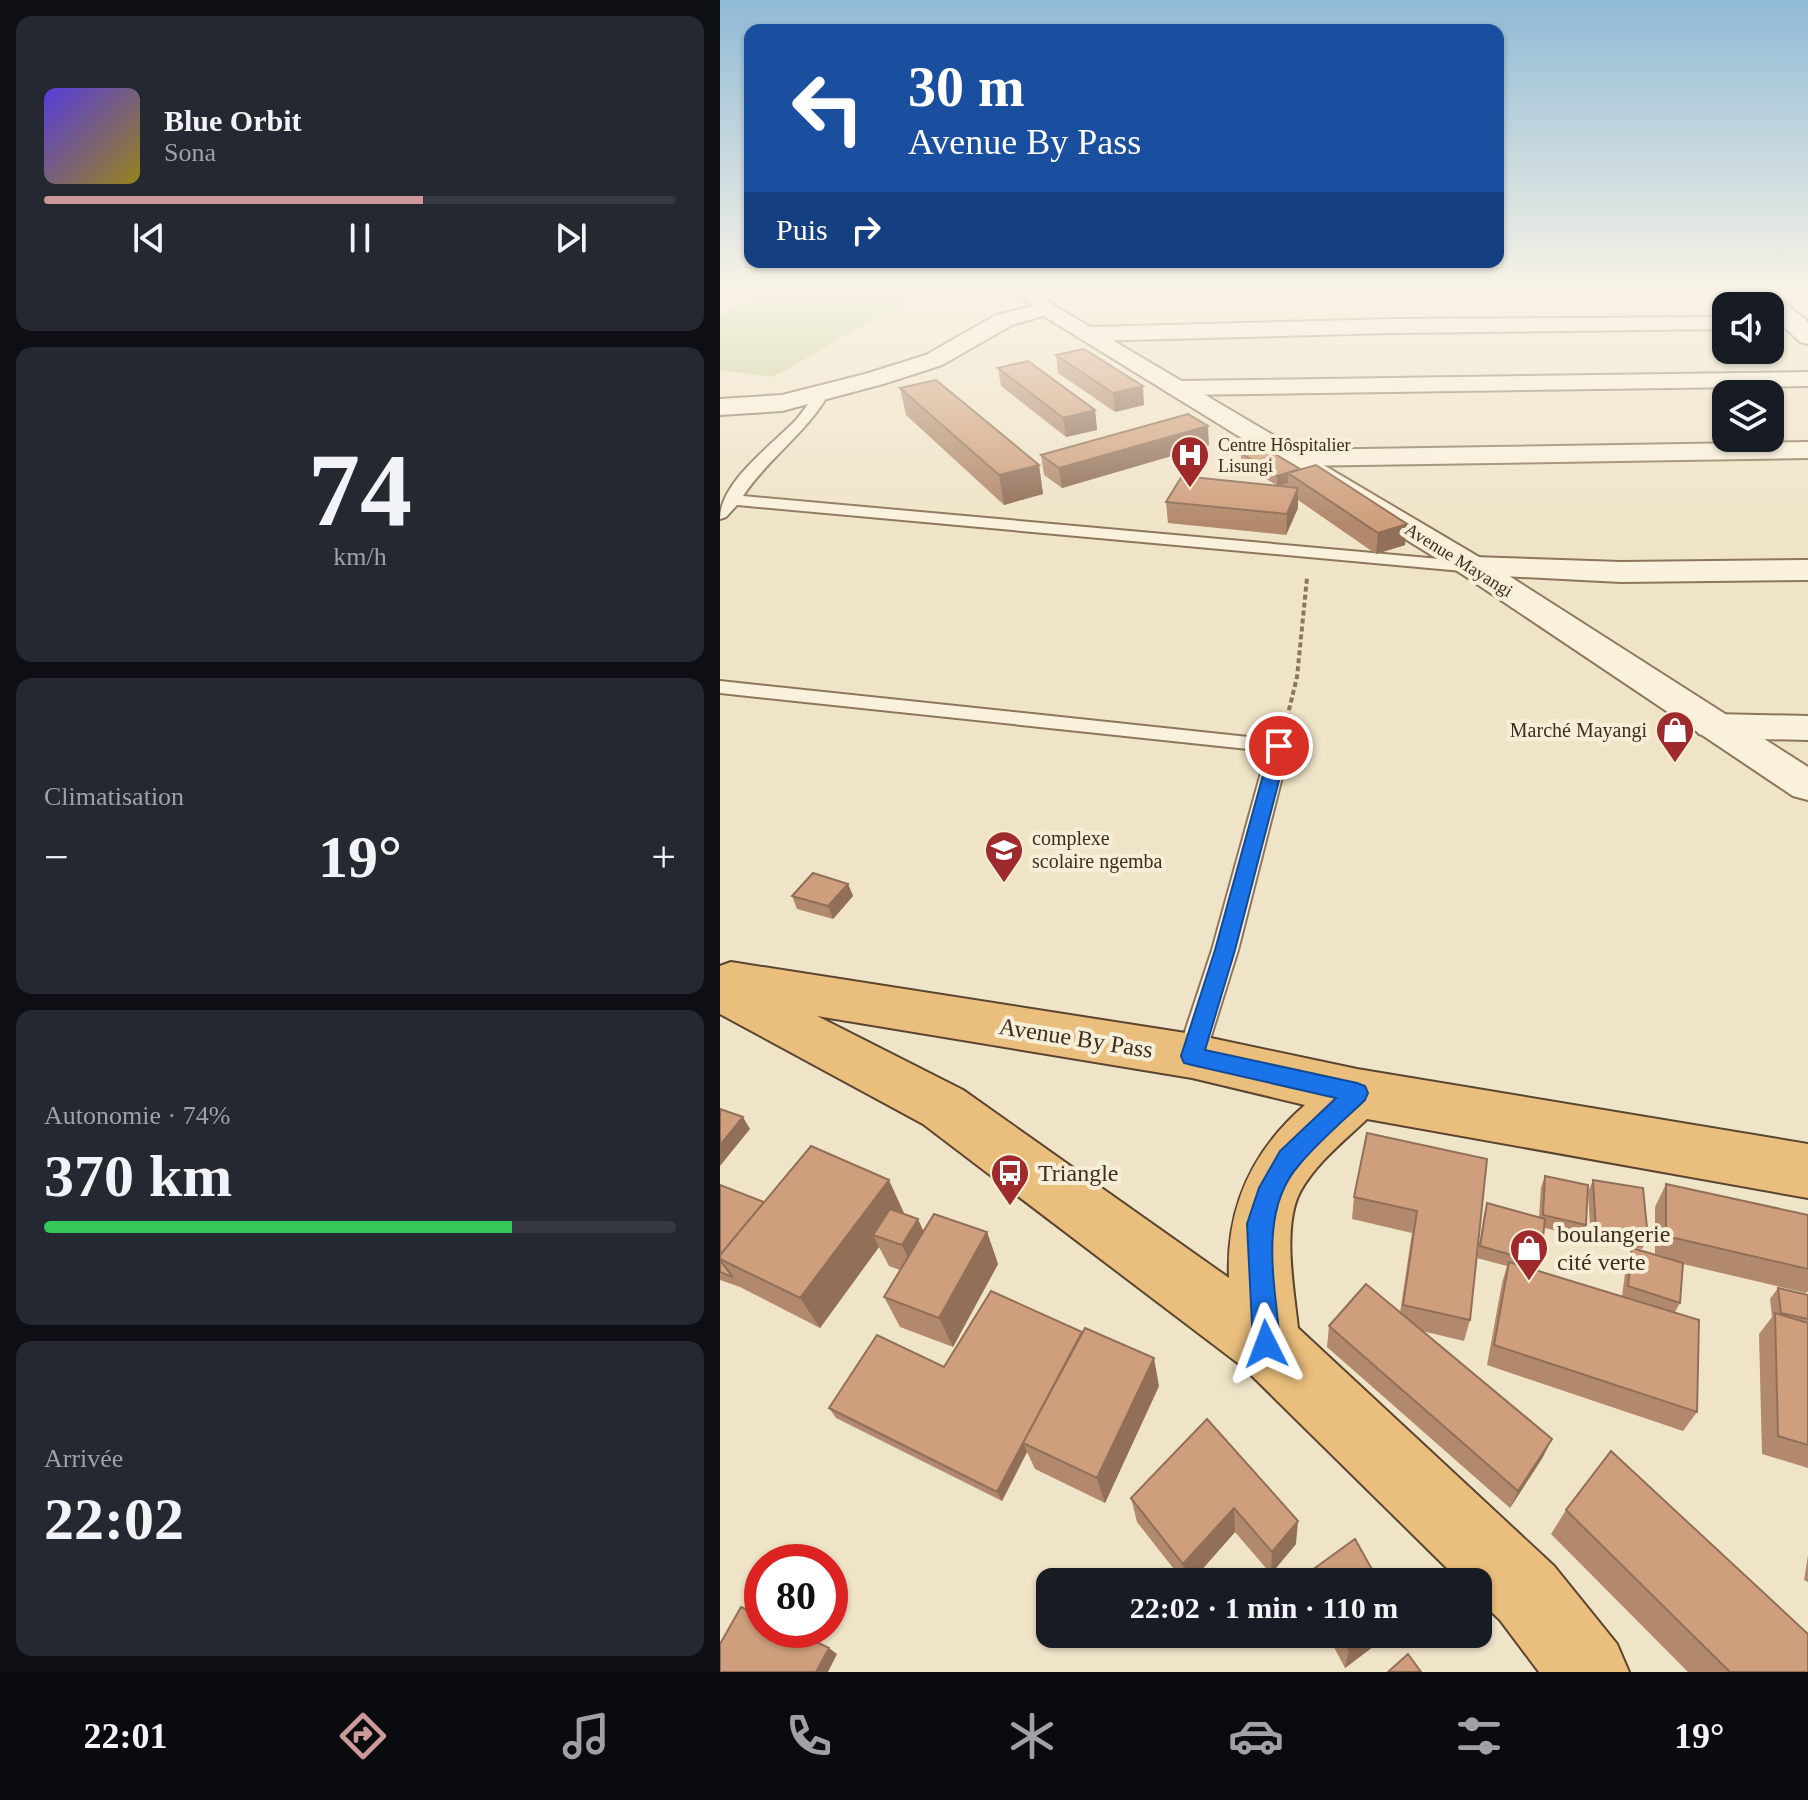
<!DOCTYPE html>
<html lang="fr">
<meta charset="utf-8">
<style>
body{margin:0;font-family:Georgia,serif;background:#242831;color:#f1f3f6;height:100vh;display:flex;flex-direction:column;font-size:30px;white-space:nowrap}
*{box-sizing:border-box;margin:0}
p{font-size:26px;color:#9ea1a6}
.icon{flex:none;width:44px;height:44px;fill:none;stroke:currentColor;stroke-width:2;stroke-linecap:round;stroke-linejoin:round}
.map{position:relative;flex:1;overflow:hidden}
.side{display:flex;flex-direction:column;gap:16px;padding:16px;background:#0d0f14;width:720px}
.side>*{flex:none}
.hud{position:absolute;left:24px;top:24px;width:760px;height:244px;border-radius:16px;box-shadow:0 2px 6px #0004;background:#1a4fa0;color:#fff;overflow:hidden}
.controls{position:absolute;left:992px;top:292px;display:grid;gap:16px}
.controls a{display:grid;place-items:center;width:72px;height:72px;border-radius:16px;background:#171b24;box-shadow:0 2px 6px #0004;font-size:40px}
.speed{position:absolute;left:24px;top:1544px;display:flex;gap:16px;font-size:40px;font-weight:700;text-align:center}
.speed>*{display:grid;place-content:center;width:104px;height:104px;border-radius:50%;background:#171b24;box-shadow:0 2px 6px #0004;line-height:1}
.speed .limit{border:12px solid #d22;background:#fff;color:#111}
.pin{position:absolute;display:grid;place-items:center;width:68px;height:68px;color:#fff;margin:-34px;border:4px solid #fff;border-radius:50%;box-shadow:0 2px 8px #0007}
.me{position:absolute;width:88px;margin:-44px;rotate:357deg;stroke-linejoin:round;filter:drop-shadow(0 0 6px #0008)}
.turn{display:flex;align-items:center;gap:28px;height:168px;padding:0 32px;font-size:36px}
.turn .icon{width:104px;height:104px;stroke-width:2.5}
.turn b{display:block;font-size:56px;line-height:68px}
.then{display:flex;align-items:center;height:76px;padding:0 32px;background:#0003;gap:16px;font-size:30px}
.big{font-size:60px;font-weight:800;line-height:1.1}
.side .tile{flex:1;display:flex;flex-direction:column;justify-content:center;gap:12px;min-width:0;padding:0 28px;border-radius:16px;background:#242831}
.side .dial{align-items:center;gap:0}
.dial b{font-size:104px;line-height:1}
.song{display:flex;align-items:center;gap:24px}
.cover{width:96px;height:96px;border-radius:12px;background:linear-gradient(135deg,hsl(250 70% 55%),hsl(50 70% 35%))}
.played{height:8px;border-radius:4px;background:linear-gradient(90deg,#cc999b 60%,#363941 60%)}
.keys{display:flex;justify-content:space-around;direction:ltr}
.heat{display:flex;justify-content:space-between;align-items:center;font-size:44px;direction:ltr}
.charge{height:12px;border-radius:6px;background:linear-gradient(90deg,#34c759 74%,#363941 0)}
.trip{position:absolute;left:316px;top:1568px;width:456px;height:80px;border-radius:16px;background:#171b24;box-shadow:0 2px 6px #0004;font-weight:800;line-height:80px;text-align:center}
.tabs{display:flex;height:128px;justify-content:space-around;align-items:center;background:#090b0e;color:#9ea1a6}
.tabs .icon{width:56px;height:56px}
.tabs .on{color:#cc999b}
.tabs b{font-size:36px;color:#f1f3f6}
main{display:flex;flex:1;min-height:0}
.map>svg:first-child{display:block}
.green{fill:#c9cf9b}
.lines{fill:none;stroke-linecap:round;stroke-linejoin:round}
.service-casing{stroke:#8d765c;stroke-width:4}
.minor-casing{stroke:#8d765c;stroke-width:4}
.tertiary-casing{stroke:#8d765c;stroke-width:4}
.trunk-casing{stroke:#5b4430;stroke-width:4}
.path{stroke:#8d765c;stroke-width:4;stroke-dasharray:5 3;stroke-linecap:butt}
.service{fill:#faf1dc;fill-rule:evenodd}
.minor{fill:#faf1dc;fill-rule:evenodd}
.tertiary{fill:#faf1dc;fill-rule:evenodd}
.trunk{fill:#eabe7c;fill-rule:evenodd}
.wall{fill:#b2896c}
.shaded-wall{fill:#916f58}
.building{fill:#cf9f7d;stroke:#916f58;stroke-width:2}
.route{fill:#1a73e8;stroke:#114b97;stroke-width:2}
.labels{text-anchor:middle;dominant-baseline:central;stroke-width:8;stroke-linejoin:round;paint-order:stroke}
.far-poi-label{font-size:18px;fill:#3d2e20;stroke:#f7eed8;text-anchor:start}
.far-street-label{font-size:18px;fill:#3d2e20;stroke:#f7eed8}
.poi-label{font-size:20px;fill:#3d2e20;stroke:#f7eed8;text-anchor:end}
.near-street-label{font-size:24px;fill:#3d2e20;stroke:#f7eed8}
.near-poi-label{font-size:24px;fill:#3d2e20;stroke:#f7eed8;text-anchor:start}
</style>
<main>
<section class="side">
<div class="tile">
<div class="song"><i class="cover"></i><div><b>Blue Orbit</b><p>Sona</p></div></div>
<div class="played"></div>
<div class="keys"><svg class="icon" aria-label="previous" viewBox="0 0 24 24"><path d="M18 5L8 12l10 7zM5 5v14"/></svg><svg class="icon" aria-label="pause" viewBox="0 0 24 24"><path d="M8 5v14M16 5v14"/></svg><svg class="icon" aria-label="next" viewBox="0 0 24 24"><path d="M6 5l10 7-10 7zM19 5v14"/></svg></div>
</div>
<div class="tile dial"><b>74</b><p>km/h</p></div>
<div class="tile"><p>Climatisation</p>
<div class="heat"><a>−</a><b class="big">19°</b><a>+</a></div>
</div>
<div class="tile"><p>Autonomie · 74%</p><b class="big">370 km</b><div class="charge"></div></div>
<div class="tile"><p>Arrivée</p><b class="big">22:02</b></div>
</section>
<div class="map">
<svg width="1088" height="1672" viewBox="0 0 1088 1672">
<rect width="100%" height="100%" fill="#f0e4c8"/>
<!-- green -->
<path class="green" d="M 53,289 L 207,289 L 53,377 L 0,370 L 0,315 Z"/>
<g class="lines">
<defs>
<path id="service" d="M 102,389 L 109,393 C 87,433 48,458 23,496 L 753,562 L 762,567 L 753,572 L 17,505 L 6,517 L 0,519 C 0,482 51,446 75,421 C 84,411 90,401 97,390 Z
M 0,681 L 567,741 L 570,746 L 518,950 L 482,1065 L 472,1068 L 462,1065 L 457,1056 L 492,950 L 547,751 L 0,693 Z"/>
<path id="minor" d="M 1023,289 L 1046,289 L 1084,318 L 1088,323 L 1088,344 L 1080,342 L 1050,313 L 1050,306 L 1042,306 Z
M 326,303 L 337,309 L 333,313 L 292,325 L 222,365 L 163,384 L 62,411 L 0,415 L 0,399 L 62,395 L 145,374 L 206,355 L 276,315 Z
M 1006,317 L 1006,329 L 670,333 L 370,341 L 359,334 L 370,327 L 670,319 Z
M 1088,372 L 1088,386 L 457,395 L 448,393 L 445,388 L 448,383 L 457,381 Z
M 1088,442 L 1088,458 L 574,466 L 564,464 L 560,458 L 564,452 L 574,450 Z
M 753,557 L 901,562 L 1088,560 L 1088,580 L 901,582 L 742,574 L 737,567 L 742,560 Z
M 993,714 L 1088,716 L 1088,740 L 993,738 L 979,734 L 973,726 L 979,718 Z"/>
<path id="tertiary" d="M 294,289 L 316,289 L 333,305 L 764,560 L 1088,767 L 1088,800 L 1073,796 L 742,574 L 319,313 Z"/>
<path id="trunk" d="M 11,962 L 472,1034 L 637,1069 L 1088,1144 L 1088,1198 L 647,1119 C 624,1141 596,1163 580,1192 C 562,1227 574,1290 578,1328 L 834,1566 L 897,1644 L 909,1672 L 819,1672 L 780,1620 L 758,1599 L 758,1582 L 741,1582 L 523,1367 L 203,1124 L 0,1014 L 0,966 ZM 97,1016 L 472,1078 L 585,1105 C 532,1151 506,1207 509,1278 L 243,1090 Z"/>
</defs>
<!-- service casing -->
<use href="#service" class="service-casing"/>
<!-- minor casing -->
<use href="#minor" class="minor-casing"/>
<!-- tertiary casing -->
<use href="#tertiary" class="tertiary-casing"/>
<!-- trunk casing -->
<use href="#trunk" class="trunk-casing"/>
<!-- path -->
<path class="path" d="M 567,718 L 577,677 L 587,578"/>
<!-- service -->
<use href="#service" class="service"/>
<!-- minor -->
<use href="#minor" class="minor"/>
<!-- tertiary -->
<use href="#tertiary" class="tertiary"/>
<!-- trunk -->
<use href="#trunk" class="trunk"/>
</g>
<!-- wall -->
<path class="wall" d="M 336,355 L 424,405 L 395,412 L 338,373 Z
M 278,368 L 375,410 L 377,430 L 346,437 L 281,386 Z
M 180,388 L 319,465 L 323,494 L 284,505 L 186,415 Z
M 489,445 L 342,488 L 324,475 L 321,455 Z
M 543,447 L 685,545 L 656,554 L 578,500 L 578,508 L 566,535 L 448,523 L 446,502 L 556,485 L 521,463 L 521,453 Z
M 128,884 L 133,896 L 113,919 L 77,909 L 72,896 Z
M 767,1159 L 750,1320 L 744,1341 L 702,1331 L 823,1457 L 790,1508 L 607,1347 L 609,1326 L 680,1313 L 692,1233 L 632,1219 L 634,1197 Z
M 825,1176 L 866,1225 L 862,1236 L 824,1228 L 820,1263 L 817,1271 L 902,1296 L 907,1259 L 912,1248 L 935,1255 L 935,1207 L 946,1184 L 1088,1215 L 1088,1291 L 1086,1293 L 963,1264 L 960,1303 L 955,1312 L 977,1412 L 963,1431 L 767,1365 L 782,1283 L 787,1266 L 757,1258 L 764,1214 L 767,1203 L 819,1217 L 821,1187 Z
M 873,1180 L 928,1238 L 922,1249 L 871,1242 L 868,1192 Z
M 0,1185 L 44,1202 L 184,1213 L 183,1214 L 204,1231 L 267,1232 L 278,1264 L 233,1347 L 180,1327 L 164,1297 L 180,1270 L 169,1266 L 159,1247 L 100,1328 L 20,1287 L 0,1280 Z
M 1058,1288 L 1088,1295 L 1088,1468 L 1042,1454 L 1039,1334 L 1052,1317 L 1050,1299 Z
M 224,1367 L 439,1386 L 385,1503 L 315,1469 L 307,1452 L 282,1501 L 116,1418 L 109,1408 Z
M 487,1419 L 576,1544 L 551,1574 L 515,1532 L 471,1582 L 464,1582 L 417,1522 L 411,1498 Z
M 846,1510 L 1088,1672 L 968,1672 L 831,1534 Z
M 1088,1555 L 1088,1582 L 1084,1580 Z
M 588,1573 L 659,1582 L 587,1582 Z
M 607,1634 L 670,1634 L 625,1668 Z"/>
<!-- shaded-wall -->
<path class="shaded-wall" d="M 423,386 L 424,405 L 395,412 L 393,393 Z
M 375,410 L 377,430 L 346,437 L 343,418 Z
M 488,426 L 489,445 L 342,488 L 339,468 Z
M 319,465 L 323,494 L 284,505 L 279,475 Z
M 568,473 L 568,483 L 557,486 L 557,476 Z
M 578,488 L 578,508 L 566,535 L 567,514 Z
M 687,524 L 685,545 L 656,554 L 658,533 Z
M 128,884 L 133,896 L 113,919 L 108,906 Z
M 23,1117 L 30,1129 L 0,1166 L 0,1145 Z
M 169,1180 L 184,1213 L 165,1239 L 153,1235 L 159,1247 L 100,1328 L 80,1298 Z
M 198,1219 L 212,1250 L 197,1276 L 182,1245 Z
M 267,1232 L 278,1264 L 233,1347 L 219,1318 Z
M 362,1332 L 303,1443 L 307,1452 L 282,1501 L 277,1492 Z
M 434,1358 L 439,1386 L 385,1503 L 377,1478 Z
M 832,1439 L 823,1457 L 790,1508 L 798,1491 Z
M 514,1508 L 515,1532 L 471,1582 L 466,1582 L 463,1564 Z
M 578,1521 L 576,1544 L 551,1574 L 552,1552 Z
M 650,1634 L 670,1634 L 625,1668 L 629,1650 Z
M 109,1648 L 117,1654 L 108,1672 L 96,1672 Z"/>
<!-- building -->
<path class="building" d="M 364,349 L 423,386 L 393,393 L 336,355 Z
M 308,361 L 375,410 L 343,418 L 278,368 Z
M 216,380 L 319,465 L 279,475 L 180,388 Z
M 468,414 L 488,426 L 339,468 L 321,455 Z
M 543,447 L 580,469 L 557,476 L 521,453 Z
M 596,465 L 687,524 L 658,533 L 568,473 Z
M 462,476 L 578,488 L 567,514 L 446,502 Z
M 93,873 L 128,884 L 108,906 L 72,896 Z
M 0,1109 L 23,1117 L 0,1145 Z
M 647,1133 L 767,1159 L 750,1320 L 683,1305 L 697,1211 L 634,1197 Z
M 91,1146 L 169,1180 L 80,1298 L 0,1259 L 0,1255 Z
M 825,1176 L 868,1185 L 866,1225 L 823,1215 Z
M 873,1180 L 923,1188 L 928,1238 L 876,1231 Z
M 946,1184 L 1088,1215 L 1088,1269 L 946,1236 Z
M 0,1185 L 44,1202 L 0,1255 Z
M 767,1203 L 825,1219 L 820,1263 L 760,1246 Z
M 170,1209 L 198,1219 L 182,1245 L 153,1235 Z
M 214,1214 L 267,1232 L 219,1318 L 164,1297 Z
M 912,1248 L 963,1263 L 960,1303 L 908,1286 Z
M 0,1260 L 12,1276 L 12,1277 L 0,1272 Z
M 789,1262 L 979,1320 L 977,1412 L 774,1345 Z
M 646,1284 L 832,1439 L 798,1491 L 609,1326 Z
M 1058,1288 L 1088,1295 L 1088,1319 L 1061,1313 Z
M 271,1291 L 362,1332 L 277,1492 L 109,1408 L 157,1335 L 224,1367 Z
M 1055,1313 L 1088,1323 L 1088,1445 L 1058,1436 Z
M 365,1328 L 434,1358 L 377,1478 L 303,1443 Z
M 487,1419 L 578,1521 L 552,1552 L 514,1508 L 463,1564 L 411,1498 Z
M 891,1451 L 1088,1634 L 1088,1672 L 1010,1672 L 846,1510 Z
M 635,1539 L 659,1582 L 593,1582 L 588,1573 Z
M 21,1607 L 42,1617 L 42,1630 L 71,1630 L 109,1648 L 96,1672 L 0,1672 L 0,1644 Z
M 621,1634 L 650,1634 L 629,1650 Z
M 688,1654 L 701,1672 L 668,1672 Z"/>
<!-- sky -->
<linearGradient id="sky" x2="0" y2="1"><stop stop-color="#8fbad6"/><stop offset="0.55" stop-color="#f8f3e6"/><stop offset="1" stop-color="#f8f3e6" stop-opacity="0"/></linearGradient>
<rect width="1088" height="523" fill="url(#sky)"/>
<!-- route -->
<path class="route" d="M 559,741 L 568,746 L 515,950 L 485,1050 L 637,1083 L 645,1086 L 648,1093 L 645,1100 C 623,1121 599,1141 579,1165 C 537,1212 556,1287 560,1344 L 556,1354 L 546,1358 L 537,1354 L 533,1344 L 527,1224 L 539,1188 L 560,1151 L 616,1098 L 472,1065 L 464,1063 L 461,1056 L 495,950 L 551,746 Z"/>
<!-- icons -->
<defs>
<symbol id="hospital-pin" viewBox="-11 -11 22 30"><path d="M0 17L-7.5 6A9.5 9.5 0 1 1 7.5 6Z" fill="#9e2a2b" stroke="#f7eed8"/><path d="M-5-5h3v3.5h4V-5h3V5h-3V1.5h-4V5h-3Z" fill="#fff"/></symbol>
<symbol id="shop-pin" viewBox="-11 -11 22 30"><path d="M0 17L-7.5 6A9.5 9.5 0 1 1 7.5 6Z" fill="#9e2a2b" stroke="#f7eed8"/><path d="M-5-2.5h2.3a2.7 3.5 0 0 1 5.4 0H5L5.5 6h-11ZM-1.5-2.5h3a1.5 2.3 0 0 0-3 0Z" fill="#fff"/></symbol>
<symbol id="school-pin" viewBox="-11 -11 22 30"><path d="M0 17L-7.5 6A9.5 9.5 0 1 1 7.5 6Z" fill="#9e2a2b" stroke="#f7eed8"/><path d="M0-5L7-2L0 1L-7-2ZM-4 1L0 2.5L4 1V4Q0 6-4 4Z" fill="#fff"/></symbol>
<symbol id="bus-pin" viewBox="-11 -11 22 30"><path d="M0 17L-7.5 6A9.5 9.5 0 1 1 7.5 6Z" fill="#9e2a2b" stroke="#f7eed8"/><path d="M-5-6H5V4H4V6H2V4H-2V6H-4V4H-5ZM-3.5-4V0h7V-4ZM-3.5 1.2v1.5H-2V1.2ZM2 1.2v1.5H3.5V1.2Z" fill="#fff"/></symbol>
</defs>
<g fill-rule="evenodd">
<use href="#hospital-pin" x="448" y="433" width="44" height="60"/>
<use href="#shop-pin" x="933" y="708" width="44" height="60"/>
<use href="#school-pin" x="262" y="828" width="44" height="60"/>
<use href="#bus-pin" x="268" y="1151" width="44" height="60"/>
<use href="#shop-pin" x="787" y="1226" width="44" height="60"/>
</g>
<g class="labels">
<!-- far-poi labels -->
<g class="far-poi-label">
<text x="498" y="445">Centre Hôspitalier<tspan x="498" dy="21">Lisungi</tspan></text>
</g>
<!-- far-street labels -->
<g class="far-street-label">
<text transform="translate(739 560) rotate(32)">Avenue Mayangi</text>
</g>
<!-- poi labels -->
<g class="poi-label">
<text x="927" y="730">Marché Mayangi</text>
<text x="312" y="838" text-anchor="start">complexe<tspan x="312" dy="23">scolaire ngemba</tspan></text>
</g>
<!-- near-street labels -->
<g class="near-street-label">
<text transform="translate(356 1038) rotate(9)">Avenue By Pass</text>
</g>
<!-- near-poi labels -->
<g class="near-poi-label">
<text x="318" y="1173">Triangle</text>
<text x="837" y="1234">boulangerie<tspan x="837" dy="28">cité verte</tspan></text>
</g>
</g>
</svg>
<div class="controls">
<a><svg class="icon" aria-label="sound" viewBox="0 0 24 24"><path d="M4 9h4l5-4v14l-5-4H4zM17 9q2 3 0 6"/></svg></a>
<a><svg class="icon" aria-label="layers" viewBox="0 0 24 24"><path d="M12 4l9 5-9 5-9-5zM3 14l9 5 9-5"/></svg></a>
</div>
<div class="speed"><div class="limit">80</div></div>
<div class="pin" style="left:559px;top:746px;background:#d93025"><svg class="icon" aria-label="arrive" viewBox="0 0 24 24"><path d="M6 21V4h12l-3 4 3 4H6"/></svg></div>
<svg class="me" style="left:546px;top:1344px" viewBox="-20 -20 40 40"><path d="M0-17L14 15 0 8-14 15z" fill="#1a73e8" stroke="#fff" stroke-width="4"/></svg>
<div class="trip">22:02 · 1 min · 110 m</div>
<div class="hud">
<div class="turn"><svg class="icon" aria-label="left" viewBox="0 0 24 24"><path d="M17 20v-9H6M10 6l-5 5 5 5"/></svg><div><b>30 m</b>Avenue By Pass</div></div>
<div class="then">Puis<svg class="icon" aria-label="right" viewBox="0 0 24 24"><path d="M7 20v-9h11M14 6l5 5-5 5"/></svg></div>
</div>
</div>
</main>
<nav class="tabs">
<b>22:01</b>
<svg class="icon on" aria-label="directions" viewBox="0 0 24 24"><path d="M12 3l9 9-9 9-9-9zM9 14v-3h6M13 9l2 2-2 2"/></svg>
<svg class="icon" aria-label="music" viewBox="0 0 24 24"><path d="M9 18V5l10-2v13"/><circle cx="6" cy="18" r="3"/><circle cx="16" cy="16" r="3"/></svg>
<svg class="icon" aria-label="phone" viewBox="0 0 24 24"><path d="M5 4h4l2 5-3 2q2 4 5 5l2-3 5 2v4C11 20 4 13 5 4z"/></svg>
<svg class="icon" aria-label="climate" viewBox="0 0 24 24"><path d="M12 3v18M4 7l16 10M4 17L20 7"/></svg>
<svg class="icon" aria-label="car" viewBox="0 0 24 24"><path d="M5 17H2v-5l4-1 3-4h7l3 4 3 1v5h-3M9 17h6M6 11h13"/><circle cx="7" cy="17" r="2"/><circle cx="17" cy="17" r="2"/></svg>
<svg class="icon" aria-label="filters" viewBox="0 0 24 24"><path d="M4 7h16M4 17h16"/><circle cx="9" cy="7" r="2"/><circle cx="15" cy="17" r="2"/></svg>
<b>19°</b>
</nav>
